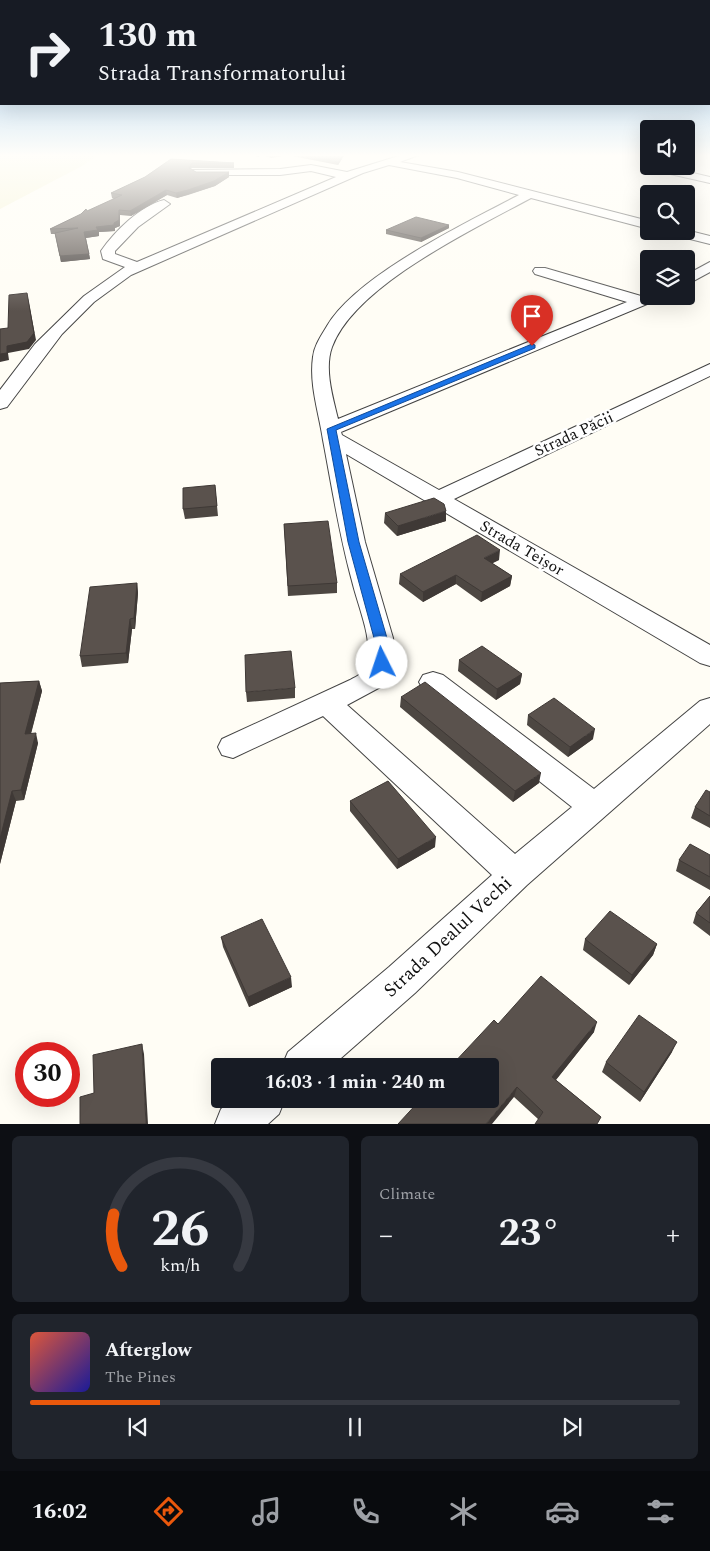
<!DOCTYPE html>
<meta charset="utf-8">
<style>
body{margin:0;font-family:Spectral,serif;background:#20242c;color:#f1f3f6;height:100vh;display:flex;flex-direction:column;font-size:19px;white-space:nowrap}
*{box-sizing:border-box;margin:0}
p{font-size:16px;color:#9ea1a6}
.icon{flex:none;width:28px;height:28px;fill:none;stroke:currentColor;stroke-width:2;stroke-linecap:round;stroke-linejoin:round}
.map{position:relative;height:1124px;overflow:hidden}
.side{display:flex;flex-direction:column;gap:12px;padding:12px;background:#0d0f14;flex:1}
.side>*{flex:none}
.banner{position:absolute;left:0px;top:0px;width:710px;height:105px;box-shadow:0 5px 20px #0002;background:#171b24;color:#f1f3f6;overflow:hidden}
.controls{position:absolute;left:640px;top:120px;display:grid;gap:10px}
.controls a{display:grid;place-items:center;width:55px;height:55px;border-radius:5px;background:#171b24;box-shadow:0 5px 20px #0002;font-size:25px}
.speed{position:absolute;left:15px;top:1042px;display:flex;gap:10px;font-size:25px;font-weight:700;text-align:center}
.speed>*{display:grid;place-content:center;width:65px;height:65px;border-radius:50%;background:#171b24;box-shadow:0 5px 20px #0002;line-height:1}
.speed .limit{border:8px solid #d22;background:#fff;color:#111}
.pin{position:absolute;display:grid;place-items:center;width:42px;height:42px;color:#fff;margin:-51px -21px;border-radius:50% 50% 50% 0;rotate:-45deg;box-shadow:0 0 5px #0007}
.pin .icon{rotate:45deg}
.me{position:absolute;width:55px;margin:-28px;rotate:356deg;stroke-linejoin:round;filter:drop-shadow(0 0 4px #0008)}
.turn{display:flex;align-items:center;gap:18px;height:105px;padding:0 15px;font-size:22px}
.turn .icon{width:65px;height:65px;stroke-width:2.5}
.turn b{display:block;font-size:35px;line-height:42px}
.big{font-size:38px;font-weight:700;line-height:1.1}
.side .card{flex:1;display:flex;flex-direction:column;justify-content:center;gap:8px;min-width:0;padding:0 18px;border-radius:8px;background:#20242c}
.side .dial{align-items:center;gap:0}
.dial svg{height:130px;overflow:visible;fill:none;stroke:#363941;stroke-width:7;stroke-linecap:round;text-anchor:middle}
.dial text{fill:#f1f3f6;stroke:none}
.song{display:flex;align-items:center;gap:15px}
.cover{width:60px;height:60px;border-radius:8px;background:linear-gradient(135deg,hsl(10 70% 55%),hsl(240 70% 35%))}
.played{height:5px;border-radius:2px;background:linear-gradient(90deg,#ea580c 20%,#363941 20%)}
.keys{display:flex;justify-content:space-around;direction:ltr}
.heat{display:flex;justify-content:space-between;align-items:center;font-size:28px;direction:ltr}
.side .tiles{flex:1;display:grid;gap:12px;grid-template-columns:1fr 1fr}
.card:last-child{grid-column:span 2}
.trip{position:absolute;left:211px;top:1058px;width:288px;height:50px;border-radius:5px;background:#171b24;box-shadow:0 5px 20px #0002;font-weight:700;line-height:50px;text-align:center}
.tabs{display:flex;height:80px;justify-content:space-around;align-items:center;background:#090b0e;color:#9ea1a6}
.tabs .icon{width:35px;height:35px}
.tabs .current{color:#ea580c}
.tabs b{font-size:22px;color:#f1f3f6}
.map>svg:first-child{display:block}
.farmland{fill:#f6f3d4}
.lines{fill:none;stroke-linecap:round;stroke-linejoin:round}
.street-casing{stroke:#444;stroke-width:2}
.street{fill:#fff;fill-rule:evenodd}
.wall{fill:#4d4742}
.shaded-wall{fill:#3f3936}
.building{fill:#5a524d;stroke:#3f3936}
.route{fill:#1a73e8;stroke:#114b97}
.labels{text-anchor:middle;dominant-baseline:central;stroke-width:5;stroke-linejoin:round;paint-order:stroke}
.street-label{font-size:16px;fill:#111;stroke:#fff}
.near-street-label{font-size:19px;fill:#111;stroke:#fff}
</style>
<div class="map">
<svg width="710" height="1124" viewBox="0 0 710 1124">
<rect width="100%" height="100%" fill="#fffdf5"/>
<!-- farmland -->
<path class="farmland" d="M 0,154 L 91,154 L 97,156 L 82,166 L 0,209 Z"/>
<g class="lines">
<defs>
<path id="street" d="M 405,154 L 421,154 L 400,162 L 458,172 L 649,221 L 649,229 L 531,198 C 474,229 355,285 332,347 C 324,369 333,398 338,419 L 627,302 L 535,274 L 533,271 L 535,268 L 545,268 L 641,296 L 649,293 L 649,296 L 661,296 L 659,299 L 341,432 L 342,435 L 439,490 L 710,364 L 710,376 L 454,499 L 710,645 L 710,666 L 700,663 L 346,454 L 365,542 L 393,638 L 396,663 L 386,684 L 347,705 L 515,854 L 572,807 L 423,689 L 419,682 L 423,675 L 433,672 L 443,675 L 594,789 L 700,701 L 710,698 L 710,724 L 527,885 L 415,993 L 332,1066 L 282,1066 L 288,1052 L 389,967 L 492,875 L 323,716 L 233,758 L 222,755 L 218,747 L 222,739 L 350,680 C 357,676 367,672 368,662 C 372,637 358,606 352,581 C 339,534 332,487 323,440 C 319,413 309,385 313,357 C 314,346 321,336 327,326 C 357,275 466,223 519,195 L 457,178 L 389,165 L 363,173 L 131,275 L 94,302 L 62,334 L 7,407 L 0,409 L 0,390 L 35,344 L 84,296 L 125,267 L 103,259 L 101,251 C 115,231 140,206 164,200 L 170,204 L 138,227 L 115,251 L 115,254 L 137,262 L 336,177 L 311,171 L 280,175 L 196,175 L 191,172 L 192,170 L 280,169 L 311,165 L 347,172 Z
M 663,166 L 710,177 L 710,183 L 657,171 L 656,169 Z
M 686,230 L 710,236 L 710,244 L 670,234 L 669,231 Z
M 710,262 L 710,272 L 686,285 L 686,275 Z
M 233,1099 L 285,1099 L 279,1114 L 268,1124 L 215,1124 L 221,1109 Z"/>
</defs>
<!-- street casing -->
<use href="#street" class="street-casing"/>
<!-- street -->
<use href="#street" class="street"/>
</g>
<!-- wall -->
<path class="wall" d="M 246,154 L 345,154 L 338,165 L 287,155 L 271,158 L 262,155 L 258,157 Z
M 171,159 L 234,163 L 234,168 L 192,168 L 191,169 L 196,172 L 229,172 L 229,177 L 215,186 L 188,195 L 177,198 L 167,195 L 131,216 L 120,215 L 120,226 L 115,228 L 115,231 L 99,232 L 99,236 L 86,238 L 90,259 L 61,262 L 55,234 L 51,234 L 50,229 L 114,199 L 112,198 L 111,193 L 145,177 Z
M 449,225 L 449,228 L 421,242 L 386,234 L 386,230 Z
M 215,485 L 218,516 L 185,519 L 183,509 Z
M 385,513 L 446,521 L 397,536 L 384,523 Z
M 284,524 L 337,583 L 337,593 L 288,596 Z
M 499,560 L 492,563 L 512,576 L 510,586 L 481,602 L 456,584 L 423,602 L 399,584 L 400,574 Z
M 137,583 L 138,593 L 135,629 L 132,629 L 128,663 L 82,667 L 80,656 Z
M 459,660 L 522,674 L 520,684 L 496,700 L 458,671 Z
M 39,681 L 42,691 L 31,734 L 38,743 L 24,800 L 16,801 L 0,864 L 0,683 Z
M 295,688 L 295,698 L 247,702 L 246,692 Z
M 401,697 L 539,783 L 513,802 L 400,707 Z
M 528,715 L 593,739 L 568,757 L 527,725 Z
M 710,792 L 710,828 L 691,818 L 695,807 Z
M 350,801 L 435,847 L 397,869 L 350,811 Z
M 710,855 L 710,890 L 676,871 L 679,860 Z
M 710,896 L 710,936 L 693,923 L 696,913 Z
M 221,937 L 292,987 L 249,1007 L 223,947 Z
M 585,939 L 657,944 L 653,955 L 629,985 L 583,950 Z
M 498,1024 L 594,1032 L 556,1080 L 601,1117 L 538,1119 L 514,1097 Z
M 672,1052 L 640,1102 L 602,1072 L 606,1062 Z"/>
<!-- shaded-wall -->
<path class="shaded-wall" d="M 258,154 L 262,154 L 262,155 L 258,157 Z
M 276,154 L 287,154 L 287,155 L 271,158 L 271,155 Z
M 343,154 L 345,154 L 338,165 L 338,162 Z
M 229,172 L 229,177 L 215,186 L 177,198 L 176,193 Z
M 166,190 L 167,195 L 131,216 L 130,211 Z
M 119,210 L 120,226 L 115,228 L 115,231 L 99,232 L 99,236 L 85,238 L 84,232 L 96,227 L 114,223 Z
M 449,225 L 449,228 L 421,242 L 421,238 Z
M 89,254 L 90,259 L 61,262 L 60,256 Z
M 27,293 L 36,340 L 29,349 L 8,353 L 9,360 L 0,362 L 0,354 L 7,346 Z
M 446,511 L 446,521 L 397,536 L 398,526 Z
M 500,550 L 499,560 L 483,568 L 484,558 Z
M 456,575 L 456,584 L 423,602 L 423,592 Z
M 512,576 L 510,586 L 481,602 L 482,592 Z
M 137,583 L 138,593 L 135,629 L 134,618 Z
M 130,619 L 132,629 L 128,663 L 126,653 Z
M 522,674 L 520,684 L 496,700 L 497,689 Z
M 39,681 L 42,691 L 28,744 L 25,734 Z
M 595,729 L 593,739 L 568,757 L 570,747 Z
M 36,733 L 38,743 L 24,800 L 21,790 Z
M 541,773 L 539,783 L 513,802 L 515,791 Z
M 12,791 L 16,801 L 0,864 L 0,839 Z
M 436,837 L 435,847 L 397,869 L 398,859 Z
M 657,944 L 653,955 L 629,985 L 632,975 Z
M 291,977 L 292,987 L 249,1007 L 248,997 Z
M 597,1022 L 594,1032 L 550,1087 L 552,1077 Z
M 677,1042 L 672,1052 L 640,1102 L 644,1092 Z
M 142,1044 L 144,1054 L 148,1124 L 146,1124 Z
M 517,1087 L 514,1097 L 492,1124 L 486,1124 Z"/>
<!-- building -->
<path class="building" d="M 299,154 L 343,154 L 338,162 Z
M 171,159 L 234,163 L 192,163 L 189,168 L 196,172 L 229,172 L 214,181 L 188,190 L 176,193 L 166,190 L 130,211 L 119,210 L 119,220 L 114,223 L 114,225 L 96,227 L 98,230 L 84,232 L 89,254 L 60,256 L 55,233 L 78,228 L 50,229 L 81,214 L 86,209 L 87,211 L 122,195 L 111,193 L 145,177 Z
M 416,217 L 449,225 L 421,238 L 386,230 Z
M 27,293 L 34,333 L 27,342 L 7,346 L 7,353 L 0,354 L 0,329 L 8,328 L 9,295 Z
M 215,485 L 217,506 L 183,509 L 183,488 Z
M 434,498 L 444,504 L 446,511 L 398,526 L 385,513 Z
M 328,521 L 337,583 L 288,586 L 284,524 Z
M 477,535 L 500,550 L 484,558 L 512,576 L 482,592 L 456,575 L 423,592 L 400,574 Z
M 137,583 L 134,618 L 130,619 L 126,653 L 80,656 L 90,587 Z
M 482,646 L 522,674 L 497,689 L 459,660 Z
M 291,651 L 295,688 L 246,692 L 245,655 Z
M 39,681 L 25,734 L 36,733 L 21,790 L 12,791 L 0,839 L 0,683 Z
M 425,682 L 541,773 L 515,791 L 401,697 Z
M 554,698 L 595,729 L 570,747 L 528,715 Z
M 388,781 L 436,837 L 398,859 L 350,801 Z
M 706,790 L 710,792 L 710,816 L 695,807 Z
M 690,844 L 710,855 L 710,877 L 679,860 Z
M 710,896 L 710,923 L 696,913 Z
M 610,911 L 657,944 L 632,975 L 585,939 Z
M 262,919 L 291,977 L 248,997 L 221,937 Z
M 541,976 L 597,1022 L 552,1077 L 601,1117 L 597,1124 L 535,1124 L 543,1112 L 517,1087 L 486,1124 L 398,1124 L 421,1099 L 490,1099 L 490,1066 L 451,1066 L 494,1020 L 498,1024 Z
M 639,1015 L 677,1042 L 644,1092 L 606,1062 Z
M 142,1044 L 146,1124 L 80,1124 L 80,1097 L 94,1093 L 93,1055 Z"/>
<!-- sky -->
<linearGradient id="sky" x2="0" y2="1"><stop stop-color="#95c6ee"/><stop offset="0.5" stop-color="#fffefa"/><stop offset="1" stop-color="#fffefa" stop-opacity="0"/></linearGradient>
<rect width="710" height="311" fill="url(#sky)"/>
<!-- route -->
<path class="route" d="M 532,344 L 535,345 L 535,348 L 336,430 L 359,542 L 387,638 L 388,663 L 382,668 L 377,666 L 374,638 L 348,542 L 327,429 Z"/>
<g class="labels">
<!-- street labels -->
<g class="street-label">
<text transform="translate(574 434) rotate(-25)">Strada Păcii</text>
<text transform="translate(522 548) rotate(30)">Strada Teișor</text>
</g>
<!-- near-street labels -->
<g class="near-street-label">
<text transform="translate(448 937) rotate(-43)">Strada Dealul Vechi</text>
</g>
</g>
</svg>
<div class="controls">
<a><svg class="icon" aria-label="sound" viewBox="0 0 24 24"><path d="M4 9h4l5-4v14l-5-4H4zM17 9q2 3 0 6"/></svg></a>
<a><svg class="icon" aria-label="search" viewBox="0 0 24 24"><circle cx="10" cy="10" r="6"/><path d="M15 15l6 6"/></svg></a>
<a><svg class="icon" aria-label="layers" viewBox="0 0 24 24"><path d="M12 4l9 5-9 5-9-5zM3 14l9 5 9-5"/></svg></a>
</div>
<div class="speed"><div class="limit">30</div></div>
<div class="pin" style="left:532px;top:346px;background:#d93025"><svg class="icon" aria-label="arrive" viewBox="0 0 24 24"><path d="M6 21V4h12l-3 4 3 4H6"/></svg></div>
<svg class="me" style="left:382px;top:663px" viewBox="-20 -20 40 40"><circle r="19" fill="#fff"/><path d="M0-13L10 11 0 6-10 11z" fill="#1a73e8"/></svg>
<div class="trip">16:03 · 1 min · 240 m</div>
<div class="banner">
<div class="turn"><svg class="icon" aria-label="right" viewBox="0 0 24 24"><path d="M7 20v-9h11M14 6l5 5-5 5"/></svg><div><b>130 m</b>Strada Transformatorului</div></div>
</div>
</div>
<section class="side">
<div class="tiles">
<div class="card dial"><svg viewBox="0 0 100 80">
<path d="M14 69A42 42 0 1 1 86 69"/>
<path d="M14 69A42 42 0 0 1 9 37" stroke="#ea580c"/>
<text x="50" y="56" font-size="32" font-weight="700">26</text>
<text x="50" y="72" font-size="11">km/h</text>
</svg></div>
<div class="card"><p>Climate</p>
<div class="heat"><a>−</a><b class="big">23°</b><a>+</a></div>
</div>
<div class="card">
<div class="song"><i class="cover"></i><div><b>Afterglow</b><p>The Pines</p></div></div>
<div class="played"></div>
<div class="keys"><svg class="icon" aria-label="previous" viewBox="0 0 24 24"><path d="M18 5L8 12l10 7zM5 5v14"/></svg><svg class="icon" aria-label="pause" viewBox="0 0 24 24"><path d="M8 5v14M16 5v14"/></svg><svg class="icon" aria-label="next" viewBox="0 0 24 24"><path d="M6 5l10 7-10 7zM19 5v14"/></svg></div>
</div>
</div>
</section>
<nav class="tabs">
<b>16:02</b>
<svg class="icon current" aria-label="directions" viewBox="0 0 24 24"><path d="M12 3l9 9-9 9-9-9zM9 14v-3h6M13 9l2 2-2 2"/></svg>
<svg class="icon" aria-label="music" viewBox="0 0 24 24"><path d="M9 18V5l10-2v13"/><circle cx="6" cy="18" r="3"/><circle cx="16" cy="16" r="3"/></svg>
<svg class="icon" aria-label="phone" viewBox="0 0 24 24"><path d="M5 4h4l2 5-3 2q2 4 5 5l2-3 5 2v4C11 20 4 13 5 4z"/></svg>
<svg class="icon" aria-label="climate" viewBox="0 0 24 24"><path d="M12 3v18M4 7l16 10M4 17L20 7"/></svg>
<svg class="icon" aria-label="car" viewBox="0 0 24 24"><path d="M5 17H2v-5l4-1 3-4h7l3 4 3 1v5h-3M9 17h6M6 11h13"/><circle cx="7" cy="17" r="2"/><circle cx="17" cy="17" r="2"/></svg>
<svg class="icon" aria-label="filters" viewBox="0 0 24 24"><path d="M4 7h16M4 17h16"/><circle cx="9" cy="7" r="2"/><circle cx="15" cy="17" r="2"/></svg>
</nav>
